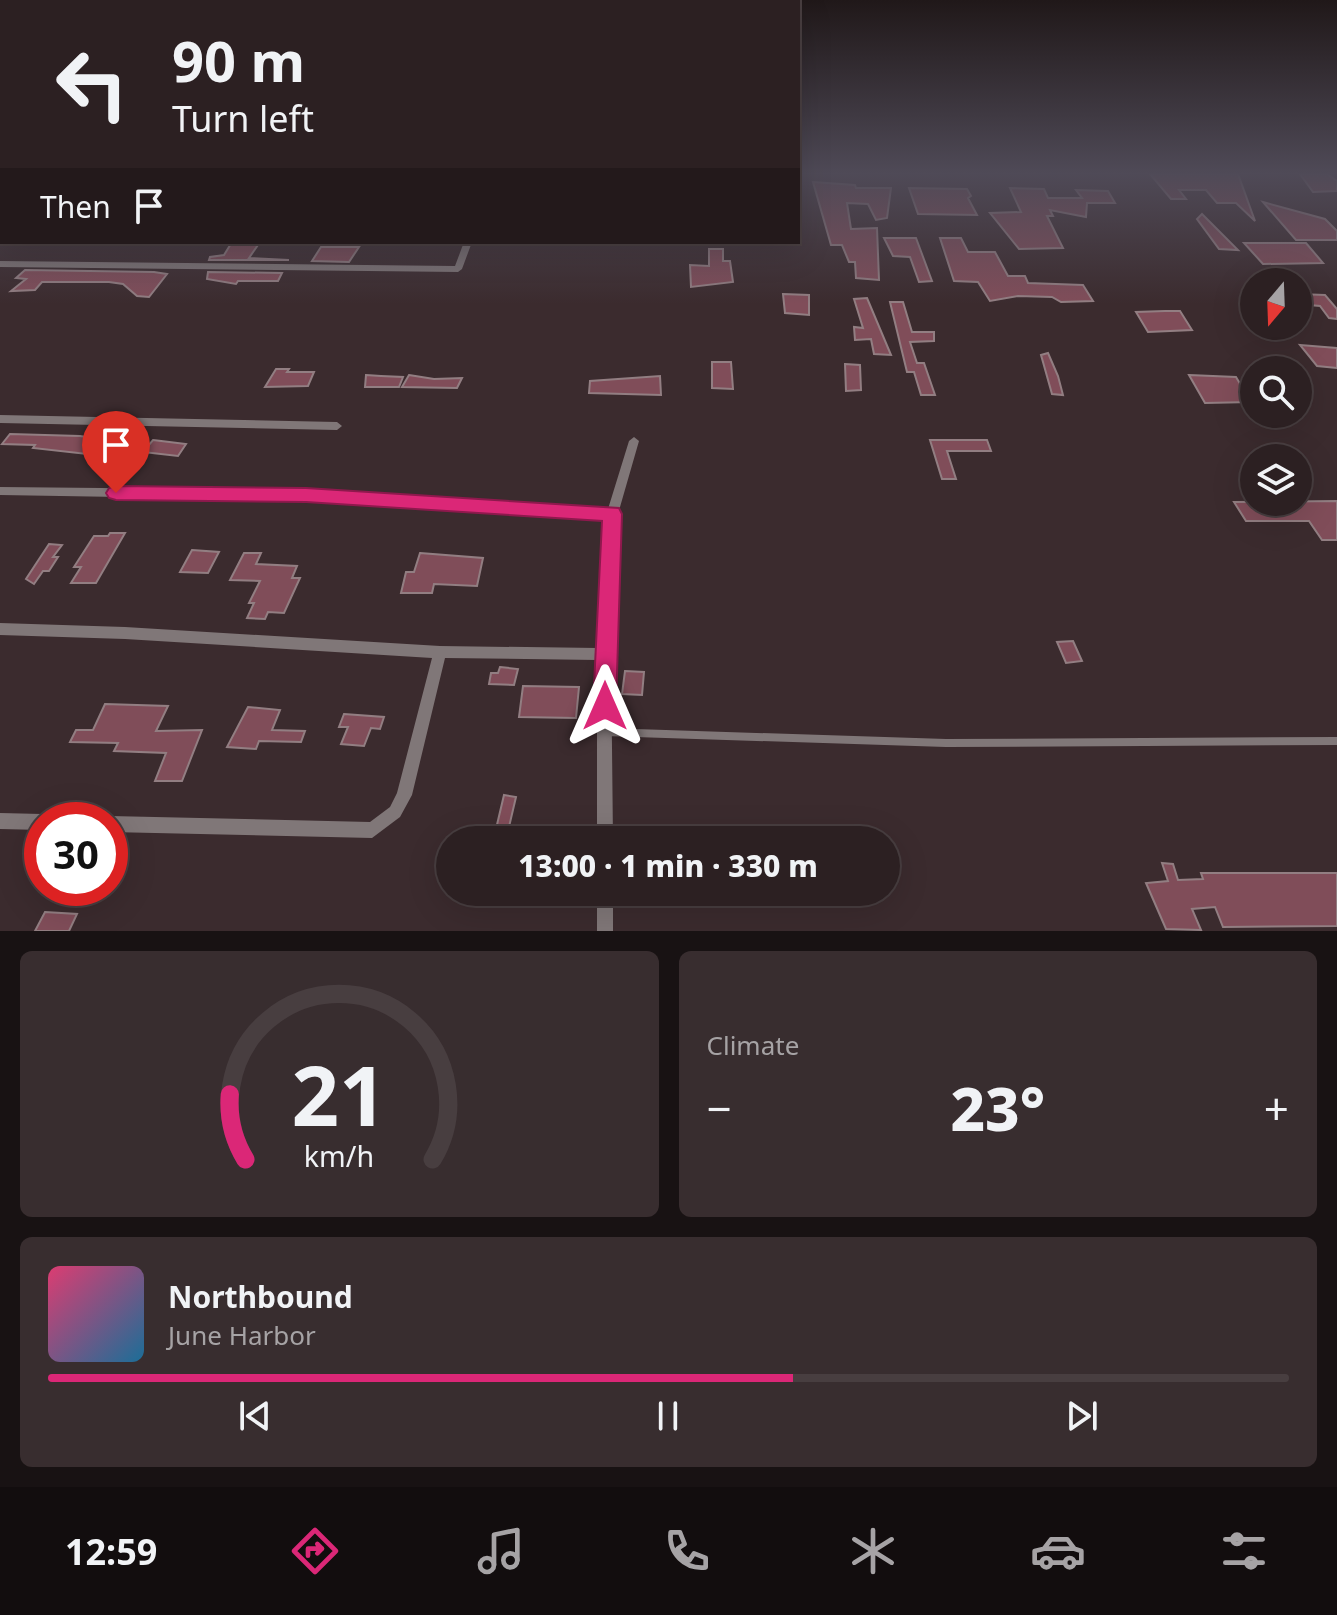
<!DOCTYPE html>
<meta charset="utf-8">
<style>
body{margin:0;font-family:"Noto Sans",sans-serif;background:#382d2f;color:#f1f3f6;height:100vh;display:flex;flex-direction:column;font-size:30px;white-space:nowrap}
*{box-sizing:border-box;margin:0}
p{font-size:26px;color:#a6a3a5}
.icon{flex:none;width:44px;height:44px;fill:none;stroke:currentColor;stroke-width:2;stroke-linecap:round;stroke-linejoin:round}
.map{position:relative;height:931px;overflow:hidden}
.sheet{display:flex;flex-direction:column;gap:20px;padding:20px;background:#181213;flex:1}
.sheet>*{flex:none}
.guide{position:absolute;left:0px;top:0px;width:800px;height:244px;box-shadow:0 8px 32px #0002,0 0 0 2px #483e40;background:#2c2022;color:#f1f3f6;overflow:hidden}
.needle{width:52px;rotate:199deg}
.buttons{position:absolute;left:1240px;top:268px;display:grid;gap:16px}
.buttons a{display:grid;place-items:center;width:72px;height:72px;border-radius:50%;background:#2c2022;box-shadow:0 8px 32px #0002,0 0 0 2px #483e40;font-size:40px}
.speed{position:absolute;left:24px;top:802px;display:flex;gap:16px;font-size:40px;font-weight:700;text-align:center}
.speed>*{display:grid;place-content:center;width:104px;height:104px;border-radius:50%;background:#2c2022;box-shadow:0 8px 32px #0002,0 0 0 2px #483e40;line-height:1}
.speed .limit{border:12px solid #d22;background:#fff;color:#111}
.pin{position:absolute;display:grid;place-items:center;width:68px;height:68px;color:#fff;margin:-82px -34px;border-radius:50% 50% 50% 0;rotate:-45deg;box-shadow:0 0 8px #0007}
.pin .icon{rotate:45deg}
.me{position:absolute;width:88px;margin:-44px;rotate:0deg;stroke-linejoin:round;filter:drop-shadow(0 0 6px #0008)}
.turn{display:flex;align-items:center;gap:28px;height:168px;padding:0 40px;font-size:36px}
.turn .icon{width:104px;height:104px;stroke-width:2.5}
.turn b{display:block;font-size:56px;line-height:68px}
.then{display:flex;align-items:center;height:76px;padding:0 40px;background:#0003;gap:16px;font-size:30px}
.big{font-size:60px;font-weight:800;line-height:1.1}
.sheet .card{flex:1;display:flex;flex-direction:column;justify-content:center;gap:12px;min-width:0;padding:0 28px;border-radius:12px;background:#382d2f}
.sheet .dial{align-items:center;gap:0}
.dial svg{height:208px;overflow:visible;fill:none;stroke:#483e40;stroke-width:7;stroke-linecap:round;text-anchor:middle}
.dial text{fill:#f1f3f6;stroke:none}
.song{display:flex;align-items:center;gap:24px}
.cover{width:96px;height:96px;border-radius:12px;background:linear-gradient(135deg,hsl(340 70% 55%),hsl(200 70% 35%))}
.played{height:8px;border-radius:4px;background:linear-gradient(90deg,#db2777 60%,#483e40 60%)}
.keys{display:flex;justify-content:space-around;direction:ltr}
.heat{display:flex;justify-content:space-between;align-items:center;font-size:44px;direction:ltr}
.sheet .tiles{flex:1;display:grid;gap:20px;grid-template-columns:1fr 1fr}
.card:last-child{grid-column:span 2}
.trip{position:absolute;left:436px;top:826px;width:464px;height:80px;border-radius:40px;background:#2c2022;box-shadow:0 8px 32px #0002,0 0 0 2px #483e40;font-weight:800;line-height:80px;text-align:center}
.menu{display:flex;height:128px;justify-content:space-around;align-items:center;background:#120d0e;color:#a6a3a5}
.menu .icon{width:56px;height:56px}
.menu .selected{color:#db2777}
.menu b{font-size:36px;color:#f1f3f6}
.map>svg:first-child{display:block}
.building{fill:#804d59;stroke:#927e82;stroke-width:2}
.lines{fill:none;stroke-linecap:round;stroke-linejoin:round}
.lane{stroke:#807778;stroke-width:8}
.street{fill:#807778;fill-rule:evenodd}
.route{fill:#db2777;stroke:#8e194d;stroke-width:2}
</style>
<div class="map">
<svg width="1337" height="931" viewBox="0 0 1337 931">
<rect width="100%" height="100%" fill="#3b2b2e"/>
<!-- building -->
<path class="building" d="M 1150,174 L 1238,174 L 1255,221 L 1236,203 L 1217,203 L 1206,190 L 1179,190 L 1186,199 L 1171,199 Z
M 1300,174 L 1327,174 L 1337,181 L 1337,191 L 1313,192 Z
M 813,182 L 855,185 L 856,188 L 891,188 L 887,218 L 876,220 L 868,204 L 847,203 L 851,229 L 877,228 L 879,280 L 856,278 L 855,262 L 849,262 L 842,245 L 831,245 Z
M 909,188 L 967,189 L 971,196 L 968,198 L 977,215 L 918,214 Z
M 1010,188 L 1044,189 L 1048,198 L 1082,198 L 1076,190 L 1108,191 L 1115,203 L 1087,203 L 1086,217 L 1050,210 L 1053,216 L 1047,216 L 1063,248 L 1019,249 L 990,213 L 1021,212 Z
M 1263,202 L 1325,219 L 1337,231 L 1337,240 L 1296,240 Z
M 1202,214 L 1238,250 L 1219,249 L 1197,219 Z
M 884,238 L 916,238 L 932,281 L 919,282 L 910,257 L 893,256 Z
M 940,238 L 961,238 L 968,252 L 995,252 L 1008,276 L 1025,276 L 1028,283 L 1083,285 L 1093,301 L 1061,302 L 1052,297 L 1018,296 L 990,301 L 978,282 L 954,281 Z
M 232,242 L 260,242 L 249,258 L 289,260 L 209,260 L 210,257 L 224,255 Z
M 1244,243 L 1306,243 L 1323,263 L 1263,264 Z
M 321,247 L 359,247 L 349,262 L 312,261 Z
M 709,249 L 723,249 L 723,261 L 730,261 L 733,282 L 691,287 L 690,265 L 709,266 Z
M 25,270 L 154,272 L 167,274 L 149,297 L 137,296 L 123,284 L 109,282 L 42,282 L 35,290 L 11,291 L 26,279 L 16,278 Z
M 208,272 L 282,273 L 278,281 L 238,281 L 236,284 L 207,279 Z
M 783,294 L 809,295 L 809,315 L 785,313 Z
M 1298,294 L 1325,295 L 1337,309 L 1337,319 L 1329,318 L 1320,306 L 1298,304 Z
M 867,298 L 891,355 L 874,354 L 871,339 L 855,340 L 854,327 L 863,328 L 854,299 Z
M 890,302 L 903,302 L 912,332 L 934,332 L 934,341 L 910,342 L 917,363 L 924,363 L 935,395 L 921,395 L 914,372 L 907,372 Z
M 1165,311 L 1180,311 L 1192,330 L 1148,332 L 1136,312 Z
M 1300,345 L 1337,348 L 1337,368 L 1317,366 Z
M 1048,353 L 1058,376 L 1063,395 L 1052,394 L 1041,355 Z
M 712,362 L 731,362 L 733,389 L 712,388 Z
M 845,364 L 860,365 L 861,390 L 846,391 Z
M 276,369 L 289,369 L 287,372 L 314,372 L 308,386 L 265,387 Z
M 366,375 L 381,376 L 403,377 L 399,387 L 365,387 Z
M 409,375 L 434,379 L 462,378 L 457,388 L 402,387 Z
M 1189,375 L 1236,377 L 1251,402 L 1205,403 Z
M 660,376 L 661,395 L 589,393 L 590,381 Z
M 10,434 L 80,436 L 100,439 L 87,454 L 33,448 L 35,445 L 2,444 Z
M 153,440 L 186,444 L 178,456 L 143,452 Z
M 930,440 L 987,440 L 991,451 L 947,451 L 956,479 L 942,479 Z
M 1337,501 L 1337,540 L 1322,540 L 1309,521 L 1246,521 L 1234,502 Z
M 110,533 L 125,533 L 96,583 L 71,583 L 81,567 L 74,567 L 94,536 L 108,536 Z
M 49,544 L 62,545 L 53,557 L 58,557 L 49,571 L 43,571 L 34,584 L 26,579 Z
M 192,550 L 219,552 L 208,573 L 180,572 Z
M 244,553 L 261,553 L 256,564 L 297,566 L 292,578 L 300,578 L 284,613 L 268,612 L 265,619 L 247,618 L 254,603 L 249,603 L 260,581 L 230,580 Z
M 420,553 L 483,558 L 477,586 L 434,584 L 432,593 L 401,593 L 406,572 L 414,572 Z
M 1073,641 L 1082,661 L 1066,663 L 1057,642 Z
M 500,667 L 518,669 L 514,685 L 489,684 L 491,673 L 498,673 Z
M 625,671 L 644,672 L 642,695 L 622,694 Z
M 523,686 L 579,687 L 576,718 L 519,717 Z
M 105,704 L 168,706 L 156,731 L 202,730 L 182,781 L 155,781 L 166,753 L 114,751 L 118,743 L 70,742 L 76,730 L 93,730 Z
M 248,707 L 280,710 L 272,730 L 305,731 L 301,742 L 259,741 L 256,749 L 227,747 Z
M 344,714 L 384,717 L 380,729 L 371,728 L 364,746 L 341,744 L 348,727 L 339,727 Z
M 504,795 L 516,797 L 508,831 L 496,829 Z
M 1162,863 L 1173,864 L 1178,880 L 1203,879 L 1201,873 L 1337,873 L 1337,926 L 1223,927 L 1215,907 L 1192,909 L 1201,930 L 1166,929 L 1146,883 L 1168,881 Z
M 45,912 L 77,914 L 69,931 L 35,931 Z"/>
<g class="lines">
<!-- lane -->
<path class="lane" d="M 605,732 L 946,743 L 1337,741"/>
<!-- street -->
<path class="street" d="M 0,228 L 2,228 L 2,233 L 0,233 Z
M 464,242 L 472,242 L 462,269 L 458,272 L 0,267 L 0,261 L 455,266 Z
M 0,415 L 337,422 L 342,426 L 337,430 L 0,423 Z
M 634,437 L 639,441 L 618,514 L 611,654 L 613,840 L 597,840 L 597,660 L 445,658 L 412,795 L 400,817 L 372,838 L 110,832 L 110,820 L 104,820 L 110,816 L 370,822 L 390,807 L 397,793 L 432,658 L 125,639 L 0,635 L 0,623 L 125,627 L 440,646 L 598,648 L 606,518 L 306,500 L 0,495 L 0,487 L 306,490 L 608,509 L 629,441 Z
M 0,813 L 42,814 L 47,817 L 49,820 L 42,820 L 42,830 L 0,829 Z
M 597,892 L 613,892 L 613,931 L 597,931 Z"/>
</g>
<!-- sky -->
<linearGradient id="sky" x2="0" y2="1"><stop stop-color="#201819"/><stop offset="0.57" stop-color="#4f4a57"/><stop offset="1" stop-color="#4f4a57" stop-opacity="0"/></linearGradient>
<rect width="1337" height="304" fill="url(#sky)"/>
<!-- route -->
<path class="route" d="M 116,486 L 306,488 L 619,508 L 622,514 L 616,706 L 613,714 L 605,717 L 596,714 L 593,706 L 602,521 L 306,502 L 116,500 L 109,498 L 106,493 L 109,488 Z"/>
</svg>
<div class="buttons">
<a><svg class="needle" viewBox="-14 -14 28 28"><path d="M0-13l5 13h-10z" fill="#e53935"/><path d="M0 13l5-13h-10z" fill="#a6a3a5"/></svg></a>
<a><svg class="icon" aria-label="search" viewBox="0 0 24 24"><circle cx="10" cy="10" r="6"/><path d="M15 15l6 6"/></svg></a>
<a><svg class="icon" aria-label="layers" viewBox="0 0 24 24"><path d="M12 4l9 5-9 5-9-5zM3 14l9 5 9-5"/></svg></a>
</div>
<div class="speed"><div class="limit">30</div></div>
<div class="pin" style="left:116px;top:493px;background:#d93025"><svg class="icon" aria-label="arrive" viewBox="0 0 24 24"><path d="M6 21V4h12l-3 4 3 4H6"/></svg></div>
<svg class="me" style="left:605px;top:706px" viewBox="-20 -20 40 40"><path d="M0-17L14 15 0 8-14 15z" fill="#db2777" stroke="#fff" stroke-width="4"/></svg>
<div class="trip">13:00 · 1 min · 330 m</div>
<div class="guide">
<div class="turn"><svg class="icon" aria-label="left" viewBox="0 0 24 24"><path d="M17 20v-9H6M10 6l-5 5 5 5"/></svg><div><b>90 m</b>Turn left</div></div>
<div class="then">Then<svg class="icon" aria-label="arrive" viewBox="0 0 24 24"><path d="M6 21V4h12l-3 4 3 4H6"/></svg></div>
</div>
</div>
<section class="sheet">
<div class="tiles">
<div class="card dial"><svg viewBox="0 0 100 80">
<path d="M14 69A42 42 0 1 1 86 69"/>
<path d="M14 69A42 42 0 0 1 8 44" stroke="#db2777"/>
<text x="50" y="56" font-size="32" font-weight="700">21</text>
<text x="50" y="72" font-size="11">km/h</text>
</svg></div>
<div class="card"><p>Climate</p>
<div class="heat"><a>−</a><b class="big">23°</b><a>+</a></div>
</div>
<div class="card">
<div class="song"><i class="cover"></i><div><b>Northbound</b><p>June Harbor</p></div></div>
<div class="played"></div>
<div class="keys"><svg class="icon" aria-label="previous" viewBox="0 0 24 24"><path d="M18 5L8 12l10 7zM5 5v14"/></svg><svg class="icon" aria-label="pause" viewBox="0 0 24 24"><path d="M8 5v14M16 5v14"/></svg><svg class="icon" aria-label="next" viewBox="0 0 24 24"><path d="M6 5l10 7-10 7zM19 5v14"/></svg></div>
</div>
</div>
</section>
<nav class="menu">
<b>12:59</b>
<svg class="icon selected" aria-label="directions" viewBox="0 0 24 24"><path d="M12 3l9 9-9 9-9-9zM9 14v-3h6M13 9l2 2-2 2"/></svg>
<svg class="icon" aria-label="music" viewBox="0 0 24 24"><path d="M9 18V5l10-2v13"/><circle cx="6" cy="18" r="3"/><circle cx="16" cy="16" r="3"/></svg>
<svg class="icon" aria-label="phone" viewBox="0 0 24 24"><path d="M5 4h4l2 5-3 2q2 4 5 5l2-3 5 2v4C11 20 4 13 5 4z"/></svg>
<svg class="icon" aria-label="climate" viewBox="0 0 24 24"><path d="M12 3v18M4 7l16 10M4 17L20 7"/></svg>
<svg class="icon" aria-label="car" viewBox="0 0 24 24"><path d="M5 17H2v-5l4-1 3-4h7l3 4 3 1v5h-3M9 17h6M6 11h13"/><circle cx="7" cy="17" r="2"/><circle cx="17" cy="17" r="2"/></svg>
<svg class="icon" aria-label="filters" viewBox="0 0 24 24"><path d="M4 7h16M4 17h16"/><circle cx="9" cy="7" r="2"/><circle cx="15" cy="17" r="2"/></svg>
</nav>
